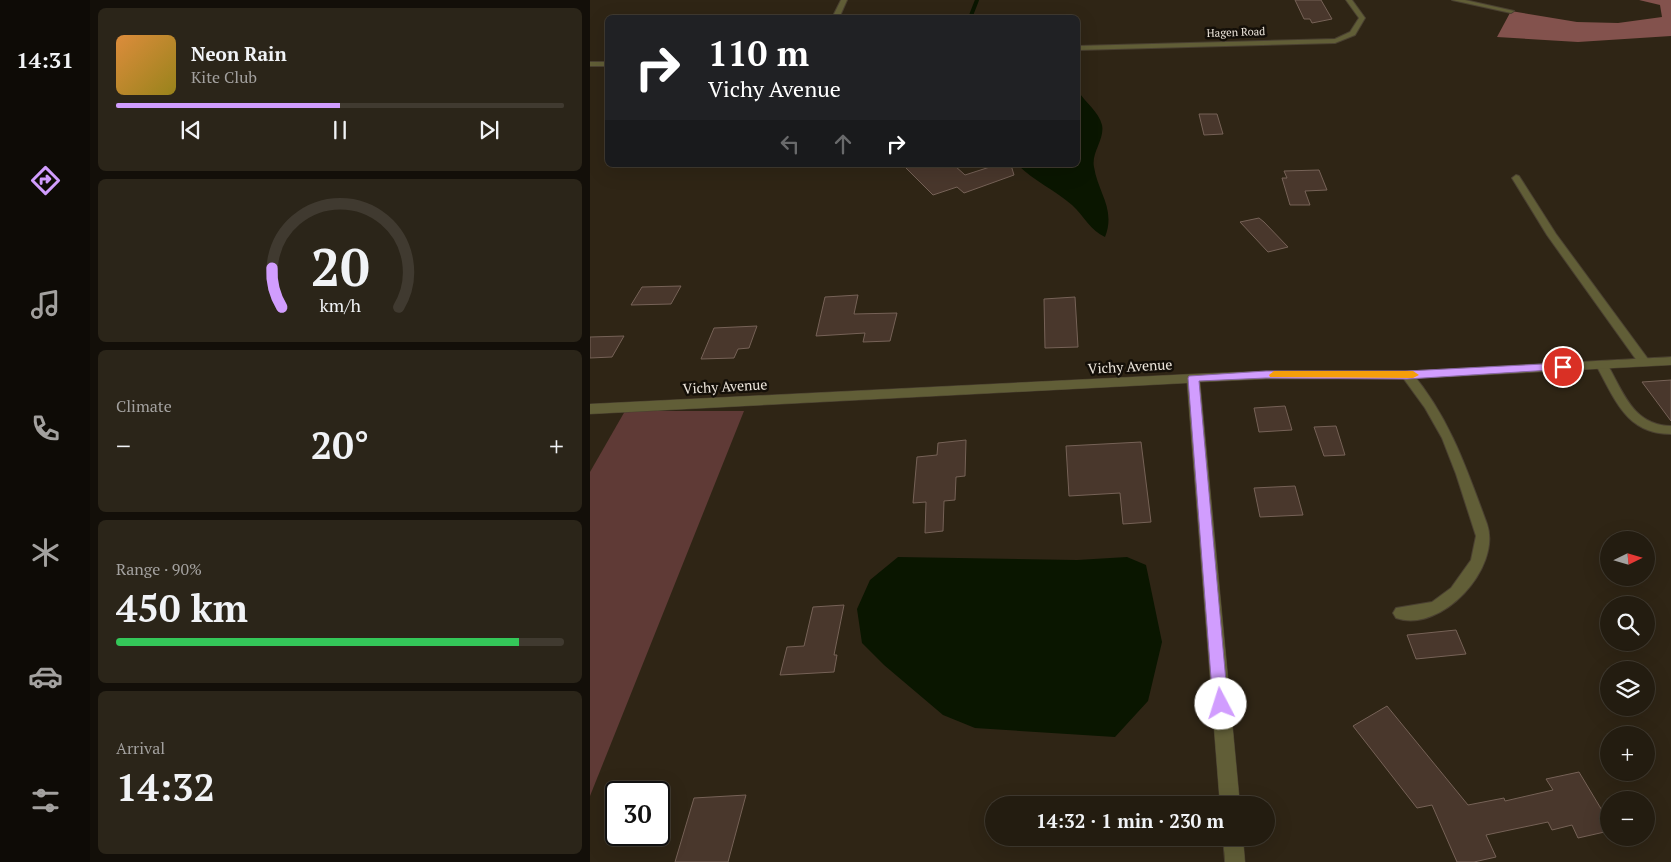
<!DOCTYPE html>
<meta charset="utf-8">
<style>
body{margin:0;font-family:"PT Serif",serif;background:#2b2519;color:#f1f3f6;height:100vh;display:flex;flex-direction:column;font-size:19px;white-space:nowrap}
*{box-sizing:border-box;margin:0}
p{font-size:16px;color:#a3a19f}
.icon{flex:none;width:28px;height:28px;fill:none;stroke:currentColor;stroke-width:2;stroke-linecap:round;stroke-linejoin:round}
.map{position:relative;flex:1;overflow:hidden}
.details{display:flex;flex-direction:column;gap:8px;padding:8px;background:#130f09;width:500px}
.details>*{flex:none}
.top-card{position:absolute;left:15px;top:15px;width:475px;height:152px;border-radius:8px;box-shadow:0 5px 20px #0002,0 0 0 1px #403a30;background:#202124;color:#fff;overflow:hidden}
.needle{width:32px;rotate:85deg}
.controls{position:absolute;left:1010px;top:531px;display:grid;gap:10px}
.controls a{display:grid;place-items:center;width:55px;height:55px;border-radius:50%;background:#231c10;box-shadow:0 5px 20px #0002,0 0 0 1px #403a30;font-size:25px}
.speed{position:absolute;left:15px;top:781px;display:flex;gap:10px;font-size:25px;font-weight:700;text-align:center}
.speed>*{display:grid;place-content:center;width:65px;height:65px;border-radius:50%;background:#231c10;box-shadow:0 5px 20px #0002,0 0 0 1px #403a30;line-height:1}
.speed .limit{border:2px solid #111;border-radius:8px;background:#fff;color:#111}
.pin{position:absolute;display:grid;place-items:center;width:42px;height:42px;color:#fff;margin:-21px;border:2px solid #fff;border-radius:50%;box-shadow:0 1px 5px #0007}
.me{position:absolute;width:55px;margin:-28px;rotate:355deg;stroke-linejoin:round;filter:drop-shadow(0 0 4px #0008)}
.turn{display:flex;align-items:center;gap:18px;height:105px;padding:0 20px;font-size:22px}
.turn .icon{width:65px;height:65px;stroke-width:2.5}
.turn b{display:block;font-size:35px;line-height:42px}
.lanes{display:flex;align-items:center;height:48px;padding:0 20px;background:#0003;justify-content:center;gap:25px;direction:ltr}
.lanes .off{opacity:.35}
.big{font-size:38px;font-weight:600;line-height:1.1}
.details .tile{flex:1;display:flex;flex-direction:column;justify-content:center;gap:8px;min-width:0;padding:0 18px;border-radius:8px;background:#2b2519}
.details .dial{align-items:center;gap:0}
.dial svg{height:130px;overflow:visible;fill:none;stroke:#403a30;stroke-width:7;stroke-linecap:round;text-anchor:middle}
.dial text{fill:#f1f3f6;stroke:none}
.song{display:flex;align-items:center;gap:15px}
.cover{width:60px;height:60px;border-radius:8px;background:linear-gradient(135deg,hsl(30 70% 55%),hsl(50 70% 35%))}
.played{height:5px;border-radius:2px;background:linear-gradient(90deg,#d19dfe 50%,#403a30 50%)}
.keys{display:flex;justify-content:space-around;direction:ltr}
.heat{display:flex;justify-content:space-between;align-items:center;font-size:28px;direction:ltr}
.charge{height:8px;border-radius:4px;background:linear-gradient(90deg,#34c759 90%,#403a30 0)}
.trip{position:absolute;left:395px;top:796px;width:290px;height:50px;border-radius:25px;background:#231c10;box-shadow:0 5px 20px #0002,0 0 0 1px #403a30;font-weight:600;line-height:50px;text-align:center}
main{display:flex;flex:1;min-height:0}
.tabs{display:flex;flex-direction:column;width:90px;justify-content:space-around;align-items:center;background:#0e0b06;color:#a3a19f}
.tabs .icon{width:35px;height:35px}
.tabs .selected{color:#d19dfe}
.tabs b{font-size:22px;color:#f1f3f6}
.map>svg:first-child{display:block}
.green{fill:#5f3a36}
.forest{fill:#83524d}
.water{fill:#0a1600}
.lines{fill:none;stroke-linecap:round;stroke-linejoin:round}
.stream{stroke:#0a1600;stroke-width:4}
.building{fill:#49372c;stroke:#766257}
.service-casing{stroke:#4a4031;stroke-width:2}
.minor-casing{stroke:#4a4031;stroke-width:1}
.service{fill:#615e37;fill-rule:evenodd}
.minor{fill:#615e37;fill-rule:evenodd}
.route{fill:#d19dfe;stroke:#8866a5}
.slow{fill:#f59e0b}
.labels{text-anchor:middle;dominant-baseline:central;stroke-width:5;stroke-linejoin:round;paint-order:stroke}
.far-street-label{font-size:11px;fill:#ede6dc;stroke:#140f08}
.street-label{font-size:14px;fill:#ede6dc;stroke:#140f08}
</style>
<main>
<nav class="tabs">
<b>14:31</b>
<svg class="icon selected" aria-label="directions" viewBox="0 0 24 24"><path d="M12 3l9 9-9 9-9-9zM9 14v-3h6M13 9l2 2-2 2"/></svg>
<svg class="icon" aria-label="music" viewBox="0 0 24 24"><path d="M9 18V5l10-2v13"/><circle cx="6" cy="18" r="3"/><circle cx="16" cy="16" r="3"/></svg>
<svg class="icon" aria-label="phone" viewBox="0 0 24 24"><path d="M5 4h4l2 5-3 2q2 4 5 5l2-3 5 2v4C11 20 4 13 5 4z"/></svg>
<svg class="icon" aria-label="climate" viewBox="0 0 24 24"><path d="M12 3v18M4 7l16 10M4 17L20 7"/></svg>
<svg class="icon" aria-label="car" viewBox="0 0 24 24"><path d="M5 17H2v-5l4-1 3-4h7l3 4 3 1v5h-3M9 17h6M6 11h13"/><circle cx="7" cy="17" r="2"/><circle cx="17" cy="17" r="2"/></svg>
<svg class="icon" aria-label="filters" viewBox="0 0 24 24"><path d="M4 7h16M4 17h16"/><circle cx="9" cy="7" r="2"/><circle cx="15" cy="17" r="2"/></svg>
</nav>
<section class="details">
<div class="tile">
<div class="song"><i class="cover"></i><div><b>Neon Rain</b><p>Kite Club</p></div></div>
<div class="played"></div>
<div class="keys"><svg class="icon" aria-label="previous" viewBox="0 0 24 24"><path d="M18 5L8 12l10 7zM5 5v14"/></svg><svg class="icon" aria-label="pause" viewBox="0 0 24 24"><path d="M8 5v14M16 5v14"/></svg><svg class="icon" aria-label="next" viewBox="0 0 24 24"><path d="M6 5l10 7-10 7zM19 5v14"/></svg></div>
</div>
<div class="tile dial"><svg viewBox="0 0 100 80">
<path d="M14 69A42 42 0 1 1 86 69"/>
<path d="M14 69A42 42 0 0 1 8 45" stroke="#d19dfe"/>
<text x="50" y="56" font-size="32" font-weight="700">20</text>
<text x="50" y="72" font-size="11">km/h</text>
</svg></div>
<div class="tile"><p>Climate</p>
<div class="heat"><a>−</a><b class="big">20°</b><a>+</a></div>
</div>
<div class="tile"><p>Range · 90%</p><b class="big">450 km</b><div class="charge"></div></div>
<div class="tile"><p>Arrival</p><b class="big">14:32</b></div>
</section>
<div class="map">
<svg width="1081" height="862" viewBox="0 0 1081 862">
<rect width="100%" height="100%" fill="#2f2515"/>
<!-- green -->
<path class="green" d="M 35,411 L 154,411 L 0,796 L 0,472 Z"/>
<!-- forest -->
<path class="forest" d="M 1049,0 L 1081,0 L 1081,36 L 988,42 L 907,37 L 921,11 L 987,22 L 1028,23 L 1072,17 L 1070,5 Z"/>
<!-- water -->
<path class="water" d="M 488,91 C 495,102 509,112 512,125 C 515,139 501,153 504,167 C 508,193 526,209 515,237 C 501,231 494,216 482,205 C 465,190 444,181 428,165 L 488,165 Z
M 308,557 L 487,560 L 537,557 L 556,565 L 572,642 L 558,701 L 525,737 L 385,728 L 353,715 L 294,665 L 272,643 L 267,609 L 280,580 Z"/>
<g class="lines">
<!-- stream -->
<path class="stream" d="M 380,18 L 387,0"/>
</g>
<!-- building -->
<path class="building" d="M 705,0 L 731,0 L 742,19 L 722,23 L 720,19 L 714,19 Z
M 609,114 L 627,114 L 633,134 L 614,135 Z
M 313,165 L 364,165 L 375,175 L 406,165 L 421,165 L 424,175 L 374,193 L 367,187 L 343,195 Z
M 729,170 L 737,190 L 715,191 L 720,205 L 700,205 L 692,178 L 697,178 L 694,171 Z
M 669,218 L 674,222 L 698,247 L 678,252 L 650,222 Z
M 91,286 L 81,304 L 41,305 L 52,287 Z
M 268,295 L 264,314 L 307,313 L 300,341 L 273,342 L 275,333 L 226,336 L 235,297 Z
M 485,297 L 488,347 L 455,348 L 454,299 Z
M 167,326 L 159,348 L 148,349 L 144,358 L 111,359 L 124,328 Z
M 34,336 L 22,357 L 0,358 L 0,337 Z
M 1081,380 L 1081,421 L 1052,382 Z
M 695,406 L 702,430 L 669,432 L 664,408 Z
M 746,426 L 755,455 L 734,456 L 724,427 Z
M 376,440 L 375,476 L 366,477 L 365,500 L 354,501 L 353,531 L 335,533 L 336,502 L 323,503 L 327,457 L 347,455 L 348,443 Z
M 551,442 L 561,522 L 533,524 L 530,493 L 479,496 L 476,446 Z
M 705,486 L 713,515 L 670,517 L 664,488 Z
M 254,605 L 244,655 L 247,655 L 244,672 L 190,675 L 197,647 L 214,646 L 223,607 Z
M 866,630 L 876,654 L 826,659 L 817,635 Z
M 797,706 L 878,805 L 914,798 L 915,801 L 963,790 L 956,779 L 989,772 L 1019,822 L 1019,831 L 988,838 L 982,825 L 962,830 L 958,822 L 896,835 L 906,857 L 884,862 L 867,862 L 842,805 L 827,808 L 763,726 Z
M 156,795 L 138,862 L 85,862 L 104,798 Z"/>
<g class="lines">
<defs>
<path id="service" d="M 251,0 L 257,0 L 249,18 L 242,18 Z
M 756,0 L 762,0 L 775,18 L 765,35 L 745,43 L 488,50 L 488,46 L 745,39 L 760,32 L 769,18 Z
M 862,0 L 875,0 L 924,11 L 921,13 Z
M 0,62 L 18,62 L 18,66 L 0,66 Z
M 926,175 L 929,176 L 966,234 L 1058,359 L 1060,362 L 1058,365 L 1050,365 L 957,235 L 922,178 Z
M 1012,361 L 1016,362 C 1033,391 1042,425 1081,426 L 1081,434 C 1036,434 1025,399 1006,365 Z
M 817,371 L 821,372 C 860,418 877,470 897,524 C 912,568 851,634 806,618 L 803,613 L 806,608 L 842,602 L 861,588 L 881,560 L 886,536 L 866,474 L 852,438 L 835,408 L 811,375 Z"/>
<path id="minor" d="M 1081,357 L 1081,365 L 817,379 L 676,379 L 610,382 L 650,805 L 630,805 L 597,383 L 0,414 L 0,404 L 603,374 L 676,371 L 817,371 Z
M 633,838 L 653,838 L 655,862 L 635,862 Z"/>
</defs>
<!-- service casing -->
<use href="#service" class="service-casing"/>
<!-- minor casing -->
<use href="#minor" class="minor-casing"/>
<!-- service -->
<use href="#service" class="service"/>
<!-- minor -->
<use href="#minor" class="minor"/>
</g>
<!-- route -->
<path class="route" d="M 973,363 L 978,367 L 977,369 L 817,379 L 676,378 L 609,381 L 638,704 L 636,709 L 631,711 L 625,709 L 623,704 L 598,378 L 599,376 L 676,371 L 817,371 Z"/>
<!-- slow -->
<path class="slow" d="M 684,371 L 823,371 L 829,375 L 823,378 L 680,377 L 679,375 Z"/>
<g class="labels">
<!-- far-street labels -->
<g class="far-street-label">
<text transform="translate(646 32) rotate(-2)">Hagen Road</text>
</g>
<!-- street labels -->
<g class="street-label">
<text transform="translate(540 366) rotate(-3)">Vichy Avenue</text>
<text transform="translate(135 386) rotate(-3)">Vichy Avenue</text>
</g>
</g>
</svg>
<div class="controls">
<a><svg class="needle" viewBox="-14 -14 28 28"><path d="M0-13l5 13h-10z" fill="#e53935"/><path d="M0 13l5-13h-10z" fill="#a3a19f"/></svg></a>
<a><svg class="icon" aria-label="search" viewBox="0 0 24 24"><circle cx="10" cy="10" r="6"/><path d="M15 15l6 6"/></svg></a>
<a><svg class="icon" aria-label="layers" viewBox="0 0 24 24"><path d="M12 4l9 5-9 5-9-5zM3 14l9 5 9-5"/></svg></a>
<a>+</a>
<a>−</a>
</div>
<div class="speed"><div class="limit">30</div></div>
<div class="pin" style="left:973px;top:367px;background:#d93025"><svg class="icon" aria-label="arrive" viewBox="0 0 24 24"><path d="M6 21V4h12l-3 4 3 4H6"/></svg></div>
<svg class="me" style="left:631px;top:704px" viewBox="-20 -20 40 40"><circle r="19" fill="#fff"/><path d="M0-13L10 11 0 6-10 11z" fill="#d19dfe"/></svg>
<div class="trip">14:32 · 1 min · 230 m</div>
<div class="top-card">
<div class="turn"><svg class="icon" aria-label="right" viewBox="0 0 24 24"><path d="M7 20v-9h11M14 6l5 5-5 5"/></svg><div><b>110 m</b>Vichy Avenue</div></div>
<div class="lanes"><svg class="icon off" aria-label="left" viewBox="0 0 24 24"><path d="M17 20v-9H6M10 6l-5 5 5 5"/></svg><svg class="icon off" aria-label="ahead" viewBox="0 0 24 24"><path d="M12 20V5M6 11l6-6 6 6"/></svg><svg class="icon" aria-label="right" viewBox="0 0 24 24"><path d="M7 20v-9h11M14 6l5 5-5 5"/></svg></div>
</div>
</div>
</main>
